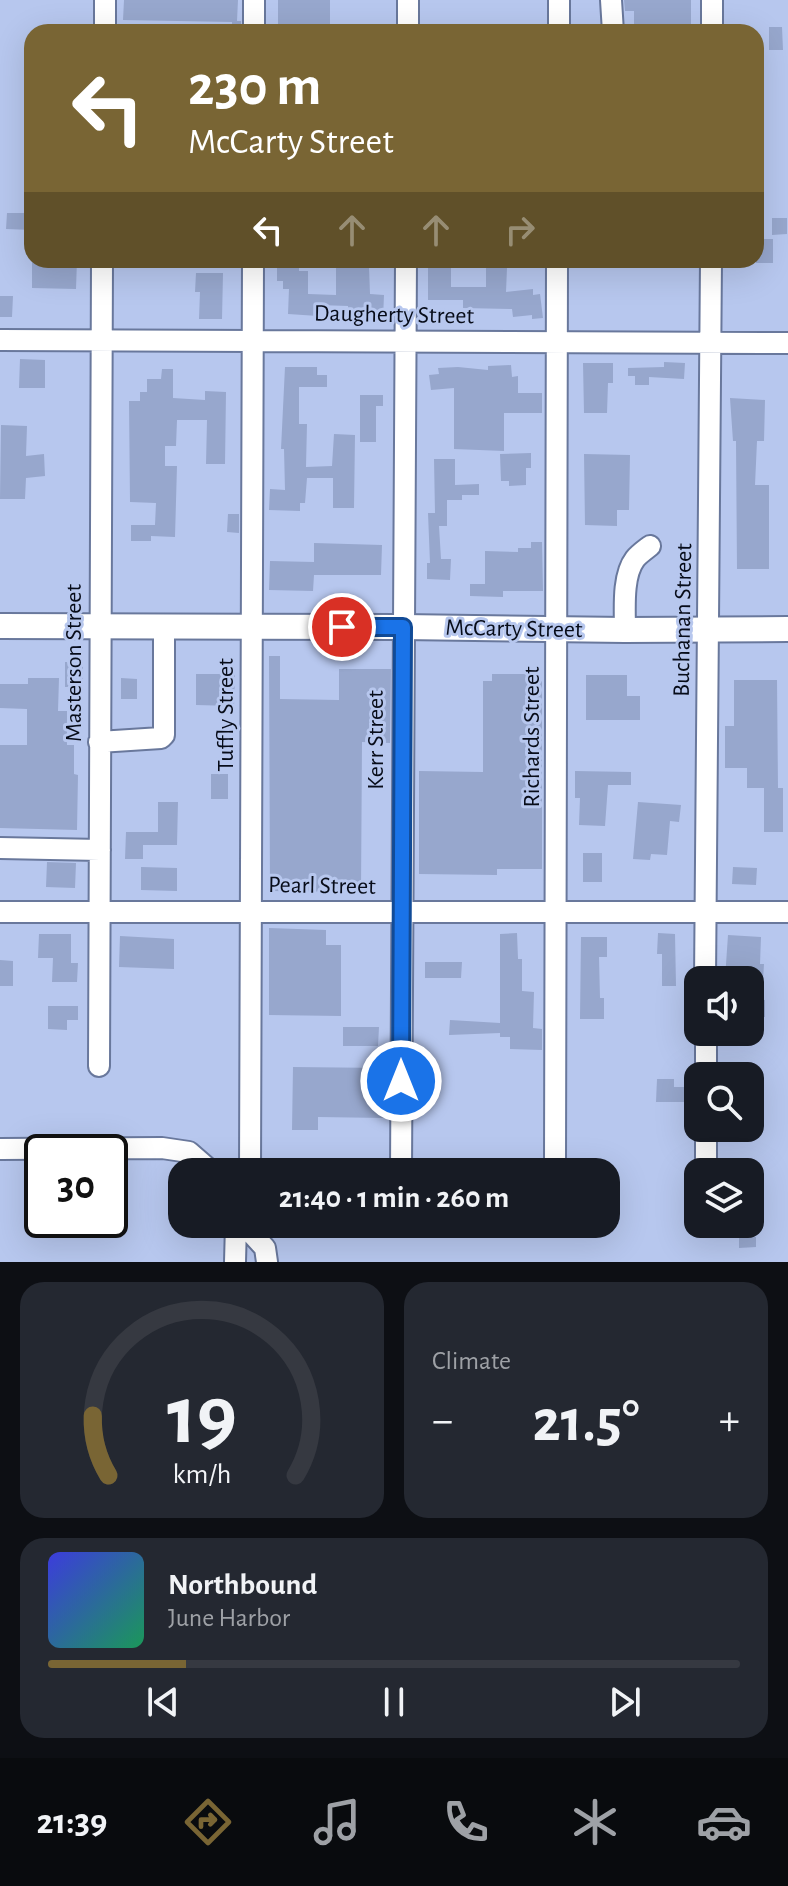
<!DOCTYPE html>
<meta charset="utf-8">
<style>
body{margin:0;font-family:"Alegreya Sans",sans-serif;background:#242831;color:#f1f3f6;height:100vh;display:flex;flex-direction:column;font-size:30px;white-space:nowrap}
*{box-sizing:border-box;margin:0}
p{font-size:26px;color:#9ea1a6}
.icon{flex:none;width:44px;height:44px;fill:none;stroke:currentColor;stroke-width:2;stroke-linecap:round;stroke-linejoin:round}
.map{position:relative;height:1262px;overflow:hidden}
.panel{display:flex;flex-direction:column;gap:20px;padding:20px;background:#0d0f14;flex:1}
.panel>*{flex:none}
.hud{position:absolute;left:24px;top:24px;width:740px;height:244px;border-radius:24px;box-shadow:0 8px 32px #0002;background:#796534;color:#fff;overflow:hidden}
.buttons{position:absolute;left:684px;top:966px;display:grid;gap:16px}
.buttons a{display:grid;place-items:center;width:80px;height:80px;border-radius:16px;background:#171b24;box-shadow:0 8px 32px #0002;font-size:40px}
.speed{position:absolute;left:24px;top:1134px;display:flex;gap:16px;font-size:40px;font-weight:700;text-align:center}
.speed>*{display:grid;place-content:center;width:104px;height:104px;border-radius:50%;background:#171b24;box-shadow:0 8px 32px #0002;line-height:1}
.speed .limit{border:4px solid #111;border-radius:12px;background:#fff;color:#111}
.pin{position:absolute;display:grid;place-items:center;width:68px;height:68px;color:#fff;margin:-34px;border:4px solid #fff;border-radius:50%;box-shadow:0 2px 8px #0007}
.me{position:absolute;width:88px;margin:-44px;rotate:0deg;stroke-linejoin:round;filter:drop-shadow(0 0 6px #0008)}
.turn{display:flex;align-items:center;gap:28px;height:168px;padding:0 32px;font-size:36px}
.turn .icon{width:104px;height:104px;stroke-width:2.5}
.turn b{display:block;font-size:56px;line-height:68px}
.lanes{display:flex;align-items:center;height:76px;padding:0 32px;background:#0003;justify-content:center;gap:40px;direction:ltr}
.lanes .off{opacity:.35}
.big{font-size:60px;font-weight:600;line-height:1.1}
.panel .card{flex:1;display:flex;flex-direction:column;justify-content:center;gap:12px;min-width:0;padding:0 28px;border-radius:24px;background:#242831}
.panel .dial{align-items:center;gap:0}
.dial svg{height:208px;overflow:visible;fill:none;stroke:#363941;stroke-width:7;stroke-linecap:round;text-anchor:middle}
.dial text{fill:#f1f3f6;stroke:none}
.song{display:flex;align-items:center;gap:24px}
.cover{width:96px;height:96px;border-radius:12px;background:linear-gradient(135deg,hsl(240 70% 55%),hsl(150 70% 35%))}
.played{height:8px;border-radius:4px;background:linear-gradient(90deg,#796534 20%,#363941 20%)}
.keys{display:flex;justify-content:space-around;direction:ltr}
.heat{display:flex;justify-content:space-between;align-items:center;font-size:44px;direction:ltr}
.panel .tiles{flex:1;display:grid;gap:20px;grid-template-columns:1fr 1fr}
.card:last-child{grid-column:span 2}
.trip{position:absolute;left:168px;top:1158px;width:452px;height:80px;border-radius:24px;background:#171b24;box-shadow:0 8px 32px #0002;font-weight:600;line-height:80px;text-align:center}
.tab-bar{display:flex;height:128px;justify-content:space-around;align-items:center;background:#090b0e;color:#9ea1a6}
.tab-bar .icon{width:56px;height:56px}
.tab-bar .active{color:#796534}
.tab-bar b{font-size:36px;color:#f1f3f6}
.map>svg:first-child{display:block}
.building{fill:#97a7cd}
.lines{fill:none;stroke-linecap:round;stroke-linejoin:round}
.minor-casing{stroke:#69789c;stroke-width:24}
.major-casing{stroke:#69789c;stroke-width:28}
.minor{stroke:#fff;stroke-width:20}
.major{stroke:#fff;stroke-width:24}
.route-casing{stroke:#114b97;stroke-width:20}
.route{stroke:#1a73e8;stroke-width:14}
.labels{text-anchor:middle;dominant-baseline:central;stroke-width:6;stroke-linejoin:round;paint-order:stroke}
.street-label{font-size:24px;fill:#070c19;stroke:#b7c7ee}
</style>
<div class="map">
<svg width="788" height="1262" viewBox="0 0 788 1262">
<rect width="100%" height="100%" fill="#b7c7ee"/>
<!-- building -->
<path class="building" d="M 124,0 L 238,0 L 237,21 L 241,21 L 241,32 L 232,32 L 232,22 L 123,20 Z
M 278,0 L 330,0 L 330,32 L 278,32 Z
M 624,0 L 691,0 L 691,32 L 634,32 L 634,11 L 625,11 Z
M 769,27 L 782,27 L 783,50 L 769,50 Z
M 7,213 L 32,213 L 32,230 L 6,229 Z
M 772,218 L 787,218 L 787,234 L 772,235 Z
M 756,239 L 773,239 L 773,263 L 756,263 Z
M 32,260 L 77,260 L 76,289 L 32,288 Z
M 439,260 L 451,260 L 451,287 L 486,287 L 486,267 L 507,268 L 506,292 L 533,289 L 533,295 L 540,294 L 543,318 L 532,319 L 532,315 L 513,317 L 512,309 L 463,308 L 463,300 L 428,300 L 428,266 L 439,266 Z
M 277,264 L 299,264 L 299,271 L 308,271 L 308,294 L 336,295 L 336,267 L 369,267 L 370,294 L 384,295 L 383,319 L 348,317 L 348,306 L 318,305 L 318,316 L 288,314 L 289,289 L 283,289 L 283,281 L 277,281 Z
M 196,273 L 223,273 L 222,319 L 199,319 L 200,292 L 195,292 Z
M 0,296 L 13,296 L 12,317 L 0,317 Z
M 20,359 L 45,360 L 45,388 L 19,388 Z
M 664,362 L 685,363 L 684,379 L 649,377 L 649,385 L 635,385 L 635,376 L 628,376 L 628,368 L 664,367 Z
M 583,363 L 613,363 L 613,383 L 608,383 L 607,413 L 584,413 Z
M 511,365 L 512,377 L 518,376 L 518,393 L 542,393 L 542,413 L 504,413 L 504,451 L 454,449 L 454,388 L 431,390 L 429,375 L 439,374 L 438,368 L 458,367 L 488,370 L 488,366 Z
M 285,367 L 317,367 L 317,375 L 327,375 L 327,387 L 299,387 L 299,424 L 307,424 L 306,467 L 332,466 L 334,434 L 355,435 L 354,508 L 333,508 L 333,478 L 307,478 L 305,503 L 300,503 L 300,511 L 269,510 L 270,489 L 285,490 L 284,449 L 281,449 Z
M 162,369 L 173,369 L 173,398 L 205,400 L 205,391 L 226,392 L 225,464 L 206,464 L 207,420 L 177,420 L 176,446 L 165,446 L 165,466 L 177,466 L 175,537 L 151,536 L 151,541 L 131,541 L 131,525 L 155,525 L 156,503 L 130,502 L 129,401 L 140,401 L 140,392 L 147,392 L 147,379 L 161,379 Z
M 360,395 L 383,395 L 383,406 L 376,406 L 376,442 L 360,442 Z
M 730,398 L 765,400 L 764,441 L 757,441 L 755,485 L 769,485 L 769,569 L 737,569 L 736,441 L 733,441 Z
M 1,425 L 27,426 L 26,456 L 44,454 L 45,476 L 26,478 L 25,499 L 0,499 Z
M 531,453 L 531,468 L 526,468 L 526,485 L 509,486 L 509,481 L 501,481 L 500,454 Z
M 584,454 L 630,455 L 629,510 L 617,510 L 617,526 L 585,525 Z
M 434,459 L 455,459 L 455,485 L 479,484 L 479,495 L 462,495 L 462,500 L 447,500 L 447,526 L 439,526 L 441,559 L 451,559 L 450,580 L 427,579 L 427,563 L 430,563 L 428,513 L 435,513 Z
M 228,514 L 239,514 L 239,533 L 227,532 Z
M 531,542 L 542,542 L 543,591 L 503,591 L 503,597 L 470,596 L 470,584 L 485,584 L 485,551 L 518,552 L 518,548 L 531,548 Z
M 314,543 L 382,545 L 381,575 L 314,575 L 313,591 L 269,590 L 270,561 L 314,562 Z
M 269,656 L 280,656 L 280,699 L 339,700 L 339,669 L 391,669 L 390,743 L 362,742 L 361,892 L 270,891 Z
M 65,662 L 83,662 L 83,687 L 65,687 Z
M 196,674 L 235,674 L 234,706 L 196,705 Z
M 492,674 L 532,674 L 531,681 L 542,681 L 542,869 L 497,869 L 497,875 L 419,874 L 419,771 L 483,772 L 483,681 L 492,681 Z
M 586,675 L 627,675 L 627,696 L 640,696 L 640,720 L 586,720 Z
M 28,678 L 59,678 L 58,711 L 67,711 L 67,745 L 74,745 L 74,774 L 78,775 L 77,830 L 0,828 L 0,745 L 27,745 L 27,709 L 0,708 L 0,684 L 28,684 Z
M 121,678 L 137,679 L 137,699 L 121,699 Z
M 734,680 L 777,680 L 778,788 L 783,788 L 783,832 L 764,832 L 764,788 L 747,788 L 747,768 L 725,768 L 725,726 L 734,726 Z
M 575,771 L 631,772 L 631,785 L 608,785 L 605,826 L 579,825 L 580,798 L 575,798 Z
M 211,774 L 228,774 L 228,799 L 211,799 Z
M 158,802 L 178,802 L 177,845 L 143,845 L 143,859 L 125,859 L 126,832 L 158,832 Z
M 638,802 L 681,805 L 679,822 L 670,821 L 667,855 L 651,854 L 650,860 L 633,859 Z
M 583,853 L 602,853 L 602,882 L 583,882 Z
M 47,862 L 76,863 L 75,888 L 46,887 Z
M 141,867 L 177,868 L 177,891 L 141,890 Z
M 733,867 L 757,868 L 756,885 L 732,884 Z
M 269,928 L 326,930 L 326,945 L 341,945 L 341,1016 L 269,1015 Z
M 517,933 L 518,959 L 522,959 L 522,991 L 534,992 L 533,1028 L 542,1029 L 542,1050 L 510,1049 L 510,1037 L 500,1037 L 500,1033 L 449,1035 L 450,1020 L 500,1023 L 500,934 Z
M 658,933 L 675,934 L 676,986 L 662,986 L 662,954 L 657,954 Z
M 39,934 L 71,934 L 71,963 L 78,963 L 77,982 L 52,982 L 53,958 L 38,958 Z
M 728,935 L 761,937 L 760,964 L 764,964 L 763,980 L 725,979 Z
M 120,936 L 174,939 L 174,969 L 119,967 Z
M 581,937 L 607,937 L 607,957 L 599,957 L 600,998 L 604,998 L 604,1019 L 580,1019 Z
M 0,960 L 13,961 L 13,986 L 0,986 Z
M 425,962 L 462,962 L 461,978 L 425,978 Z
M 750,999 L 765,1000 L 765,1017 L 750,1017 Z
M 48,1006 L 78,1006 L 78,1020 L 67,1020 L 67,1030 L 48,1029 Z
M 343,1027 L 379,1027 L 378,1046 L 343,1046 Z
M 725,1032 L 744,1032 L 744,1045 L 725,1045 Z
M 293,1067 L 385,1068 L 385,1118 L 318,1117 L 318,1130 L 292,1130 Z
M 657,1079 L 674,1079 L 674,1087 L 684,1087 L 684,1102 L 656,1102 Z
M 739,1231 L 749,1231 L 749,1237 L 756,1237 L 756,1247 L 739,1248 Z"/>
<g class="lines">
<defs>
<path id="minor" d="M 611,0 L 613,32
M 105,32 L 105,0
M 254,32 L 254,0
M 408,32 L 408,0
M 559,32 L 559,0
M 712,32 L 712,0
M 0,340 L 788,343
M 625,630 C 625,610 622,576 635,559 C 639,554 645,550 650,546
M 99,742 L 161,738 L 164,735 L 164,627
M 0,848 L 100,850
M 0,912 L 788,912
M 705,980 L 711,260
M 706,1032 L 706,1076
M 99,1066 L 102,260
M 706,1128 L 706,1168
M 0,1149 L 162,1148 L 189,1152 L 212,1172
M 555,1167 L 557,260
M 250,1172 L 253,260
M 401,1172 L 406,260
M 243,1224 L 265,1248 L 267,1262
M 235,1262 L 236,1224"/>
<path id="major" d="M 0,626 L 403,627 L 625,630 L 788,629"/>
</defs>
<!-- minor casing -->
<use href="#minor" class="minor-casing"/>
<!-- major casing -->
<use href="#major" class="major-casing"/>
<!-- minor -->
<use href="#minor" class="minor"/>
<!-- major -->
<use href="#major" class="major"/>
</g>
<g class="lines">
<defs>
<path id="route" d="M 342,627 L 403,627 L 401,1081"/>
</defs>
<!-- route casing -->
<use href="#route" class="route-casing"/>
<!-- route -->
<use href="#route" class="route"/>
</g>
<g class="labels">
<!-- street labels -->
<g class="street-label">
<text transform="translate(394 315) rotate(1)">Daugherty Street</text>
<text transform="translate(683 620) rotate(-89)">Buchanan Street</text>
<text transform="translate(514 629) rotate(1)">McCarty Street</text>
<text transform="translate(74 663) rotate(-90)">Masterson Street</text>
<text transform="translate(226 715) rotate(-90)">Tuffly Street</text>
<text transform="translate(532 737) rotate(-90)">Richards Street</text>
<text transform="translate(376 740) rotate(-90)">Kerr Street</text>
<text transform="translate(322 886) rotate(1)">Pearl Street</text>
</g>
</g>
</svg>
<div class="buttons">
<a><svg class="icon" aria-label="sound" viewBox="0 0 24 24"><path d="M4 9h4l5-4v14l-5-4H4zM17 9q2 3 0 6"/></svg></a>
<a><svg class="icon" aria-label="search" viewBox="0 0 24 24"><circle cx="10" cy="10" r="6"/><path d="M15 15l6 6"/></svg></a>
<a><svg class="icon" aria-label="layers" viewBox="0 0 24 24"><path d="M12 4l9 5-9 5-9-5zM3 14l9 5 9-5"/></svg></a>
</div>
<div class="speed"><div class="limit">30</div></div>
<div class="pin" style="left:342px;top:627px;background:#d93025"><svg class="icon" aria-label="arrive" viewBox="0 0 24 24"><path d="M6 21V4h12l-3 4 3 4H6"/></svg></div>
<svg class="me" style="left:401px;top:1081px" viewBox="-20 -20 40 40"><circle r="17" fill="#1a73e8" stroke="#fff" stroke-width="3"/><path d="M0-11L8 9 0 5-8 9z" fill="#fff"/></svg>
<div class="trip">21:40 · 1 min · 260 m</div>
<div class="hud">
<div class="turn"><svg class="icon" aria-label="left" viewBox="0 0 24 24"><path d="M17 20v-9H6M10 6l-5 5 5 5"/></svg><div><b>230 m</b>McCarty Street</div></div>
<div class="lanes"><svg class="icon" aria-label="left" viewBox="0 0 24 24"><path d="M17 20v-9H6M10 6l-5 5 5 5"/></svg><svg class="icon off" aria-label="ahead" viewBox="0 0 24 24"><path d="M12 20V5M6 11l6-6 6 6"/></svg><svg class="icon off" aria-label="ahead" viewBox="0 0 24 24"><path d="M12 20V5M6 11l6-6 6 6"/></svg><svg class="icon off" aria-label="right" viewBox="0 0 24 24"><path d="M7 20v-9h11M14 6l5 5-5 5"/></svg></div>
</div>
</div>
<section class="panel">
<div class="tiles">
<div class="card dial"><svg viewBox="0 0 100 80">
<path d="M14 69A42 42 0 1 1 86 69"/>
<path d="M14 69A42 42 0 0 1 8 46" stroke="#796534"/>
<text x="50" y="56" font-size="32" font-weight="700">19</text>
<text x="50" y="72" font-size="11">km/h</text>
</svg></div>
<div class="card"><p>Climate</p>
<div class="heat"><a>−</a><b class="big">21.5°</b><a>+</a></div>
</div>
<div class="card">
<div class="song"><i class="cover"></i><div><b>Northbound</b><p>June Harbor</p></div></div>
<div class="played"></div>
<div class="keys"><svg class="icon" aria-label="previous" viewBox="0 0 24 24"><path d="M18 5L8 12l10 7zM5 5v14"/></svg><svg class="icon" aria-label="pause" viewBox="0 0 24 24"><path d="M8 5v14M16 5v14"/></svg><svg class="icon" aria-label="next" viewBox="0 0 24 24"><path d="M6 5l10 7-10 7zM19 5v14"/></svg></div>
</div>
</div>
</section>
<nav class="tab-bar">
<b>21:39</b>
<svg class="icon active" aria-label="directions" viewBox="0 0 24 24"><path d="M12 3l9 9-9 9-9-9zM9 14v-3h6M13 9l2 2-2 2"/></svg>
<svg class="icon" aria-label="music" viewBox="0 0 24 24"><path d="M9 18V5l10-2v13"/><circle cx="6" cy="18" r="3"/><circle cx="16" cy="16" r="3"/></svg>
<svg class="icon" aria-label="phone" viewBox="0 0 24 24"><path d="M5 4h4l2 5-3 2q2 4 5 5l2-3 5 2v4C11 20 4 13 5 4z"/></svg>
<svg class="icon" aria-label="climate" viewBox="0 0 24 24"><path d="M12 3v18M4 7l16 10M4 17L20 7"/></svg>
<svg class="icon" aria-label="car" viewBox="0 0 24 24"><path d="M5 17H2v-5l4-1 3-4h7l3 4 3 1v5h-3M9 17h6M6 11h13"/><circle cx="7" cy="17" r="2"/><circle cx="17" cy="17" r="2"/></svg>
</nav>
